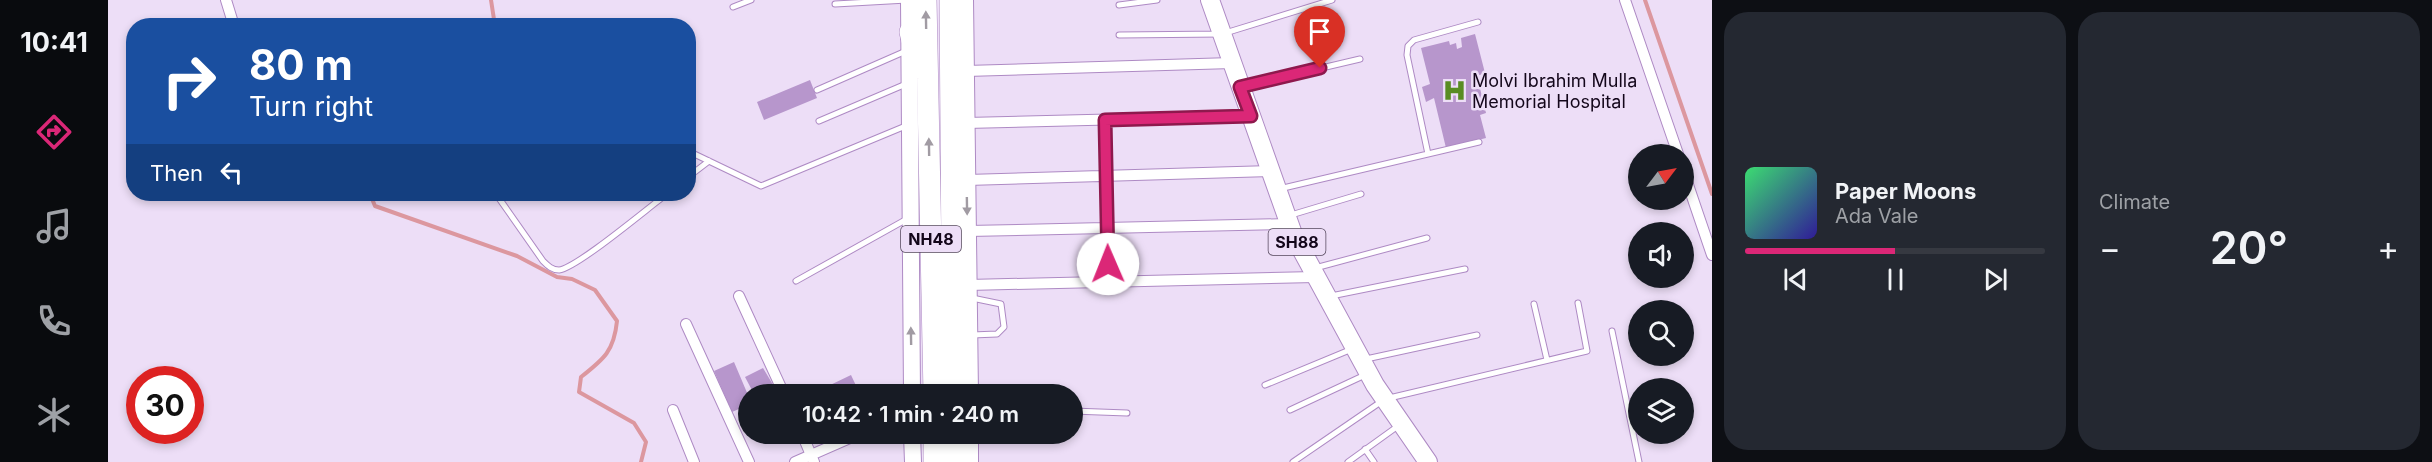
<!DOCTYPE html>
<meta charset="utf-8">
<style>
body{margin:0;font-family:Inter,sans-serif;background:#242831;color:#f1f3f6;height:100vh;display:flex;flex-direction:column;font-size:22px;white-space:nowrap}
*{box-sizing:border-box;margin:0}
p{font-size:20px;color:#9ea1a6}
.icon{flex:none;width:33px;height:33px;fill:none;stroke:currentColor;stroke-width:2;stroke-linecap:round;stroke-linejoin:round}
.map{position:relative;flex:1;overflow:hidden}
.drawer{display:flex;flex-direction:column;gap:12px;padding:12px;background:#0d0f14;width:720px}
.drawer>*{flex:none}
.guide{position:absolute;left:18px;top:18px;width:570px;height:183px;border-radius:24px;box-shadow:0 3px 9px #0003;background:#1a4fa0;color:#fff;overflow:hidden}
.needle{width:39px;rotate:58deg}
.tools{position:absolute;left:1520px;top:144px;display:grid;gap:12px}
.tools a{display:grid;place-items:center;width:66px;height:66px;border-radius:50%;background:#171b24;box-shadow:0 3px 9px #0003;font-size:30px}
.speed{position:absolute;left:18px;top:366px;display:flex;gap:12px;font-size:30px;font-weight:700;text-align:center}
.speed>*{display:grid;place-content:center;width:78px;height:78px;border-radius:50%;background:#171b24;box-shadow:0 3px 9px #0003;line-height:1}
.speed .limit{border:9px solid #d22;background:#fff;color:#111}
.pin{position:absolute;display:grid;place-items:center;width:51px;height:51px;color:#fff;margin:-62px -26px;border-radius:50% 50% 50% 0;rotate:-45deg;box-shadow:0 0 6px #0007}
.pin .icon{rotate:45deg}
.me{position:absolute;width:66px;margin:-33px;rotate:359deg;stroke-linejoin:round;filter:drop-shadow(0 0 4px #0008)}
.turn{display:flex;align-items:center;gap:21px;height:126px;padding:0 24px;font-size:27px}
.turn .icon{width:78px;height:78px;stroke-width:2.5}
.turn b{display:block;font-size:42px;line-height:51px}
.then{display:flex;align-items:center;height:57px;padding:0 24px;background:#0003;gap:12px;font-size:22px}
.big{font-size:45px;font-weight:600;line-height:1.1}
.drawer .widget{flex:1;display:flex;flex-direction:column;justify-content:center;gap:9px;min-width:0;padding:0 21px;border-radius:24px;background:#242831}
.song{display:flex;align-items:center;gap:18px}
.cover{width:72px;height:72px;border-radius:9px;background:linear-gradient(135deg,hsl(140 70% 55%),hsl(250 70% 35%))}
.played{height:6px;border-radius:3px;background:linear-gradient(90deg,#db2777 50%,#363941 50%)}
.keys{display:flex;justify-content:space-around;direction:ltr}
.heat{display:flex;justify-content:space-between;align-items:center;font-size:33px;direction:ltr}
.drawer .tiles{flex:1;display:grid;gap:12px;grid-template-columns:repeat(2,1fr)}
.trip{position:absolute;left:630px;top:384px;width:345px;height:60px;border-radius:30px;background:#171b24;box-shadow:0 3px 9px #0003;font-weight:600;line-height:60px;text-align:center}
main{display:flex;flex:1;min-height:0}
.tab-bar{display:flex;flex-direction:column;width:108px;justify-content:space-around;align-items:center;background:#090b0e;color:#9ea1a6}
.tab-bar .icon{width:42px;height:42px}
.tab-bar .active{color:#db2777}
.tab-bar b{font-size:27px;color:#f1f3f6}
.map>svg:first-child{display:block}
.lines{fill:none;stroke-linecap:round;stroke-linejoin:round}
.stream{stroke:#dc979f;stroke-width:4}
.building{fill:#b796cc}
.lane-casing{stroke:#ae8ac4;stroke-width:7}
.street-casing{stroke:#ae8ac4;stroke-width:12}
.secondary-casing{stroke:#ae8ac4;stroke-width:18}
.primary-casing{stroke:#ae8ac4;stroke-width:20}
.highway-casing{stroke:#ae8ac4;stroke-width:22}
.lane{stroke:#fff;stroke-width:5}
.street{stroke:#fff;stroke-width:10}
.secondary{stroke:#fff;stroke-width:16}
.primary{stroke:#fff;stroke-width:18}
.highway{stroke:#fff;stroke-width:21}
.oneway{fill:#a19ba3}
.route-casing{stroke:#8e194d;stroke-width:15}
.route{stroke:#db2777;stroke-width:10}
.labels{text-anchor:middle;dominant-baseline:central;stroke-width:5;stroke-linejoin:round;paint-order:stroke}
.shield{fill:#eddef7;stroke:#54475c;stroke-width:1.5}
.shield-label{font-size:16px;font-weight:bold;fill:#13061a}
.poi-label{font-size:18px;fill:#13061a;stroke:#eddef7;text-anchor:start}
</style>
<main>
<nav class="tab-bar">
<b>10:41</b>
<svg class="icon active" aria-label="directions" viewBox="0 0 24 24"><path d="M12 3l9 9-9 9-9-9zM9 14v-3h6M13 9l2 2-2 2"/></svg>
<svg class="icon" aria-label="music" viewBox="0 0 24 24"><path d="M9 18V5l10-2v13"/><circle cx="6" cy="18" r="3"/><circle cx="16" cy="16" r="3"/></svg>
<svg class="icon" aria-label="phone" viewBox="0 0 24 24"><path d="M5 4h4l2 5-3 2q2 4 5 5l2-3 5 2v4C11 20 4 13 5 4z"/></svg>
<svg class="icon" aria-label="climate" viewBox="0 0 24 24"><path d="M12 3v18M4 7l16 10M4 17L20 7"/></svg>
</nav>
<div class="map">
<svg width="1604" height="462" viewBox="0 0 1604 462">
<rect width="100%" height="100%" fill="#eddef7"/>
<g class="lines">
<!-- stream -->
<path class="stream" d="M 383,0 L 387,26
M 1537,0 L 1604,194
M 262,194 L 267,206 L 409,256 L 449,277 L 464,279 L 487,290 L 509,321 C 506,351 496,359 473,377 L 471,392 L 526,423 L 538,442 L 533,462"/>
</g>
<!-- building -->
<path class="building" d="M 1367,34 L 1377,73 L 1369,76 L 1378,113 L 1372,115 L 1378,138 L 1338,148 L 1326,98 L 1318,102 L 1314,87 L 1322,84 L 1313,48 L 1341,41 L 1342,45 L 1348,43 L 1349,49 L 1354,47 L 1353,38 Z
M 702,80 L 709,98 L 656,120 L 649,102 Z
M 626,362 L 640,395 L 640,405 L 624,412 L 606,371 Z
M 655,368 L 670,393 L 646,394 L 637,377 Z
M 743,375 L 752,394 L 719,394 L 716,388 Z"/>
<g class="lines">
<defs>
<path id="lane" d="M 727,4 L 799,0
M 1011,5 L 1049,0
M 625,7 L 643,0
M 1011,35 L 1114,34 L 1224,0
M 1137,86 L 1252,59
M 709,90 L 798,51
M 711,121 L 798,84
M 580,151 L 653,186 L 800,125
M 1320,154 L 1299,55 L 1300,46 L 1306,40 L 1370,22
M 580,177 L 601,161
M 1171,189 L 1371,142
M 388,194 L 435,261 C 440,266 444,270 451,270 C 469,268 541,207 559,194
M 1183,215 L 1253,194
M 1207,268 L 1319,238
M 688,281 L 799,219
M 1223,296 L 1357,269
M 864,298 L 893,304 L 896,327 L 889,334 L 864,335
M 1426,304 L 1439,360
M 1504,331 L 1531,462
M 1258,359 L 1369,335
M 1157,385 L 1244,349
M 1182,410 L 1257,375
M 964,411 L 1019,413
M 1257,449 L 1266,462
M 1185,462 L 1277,399 L 1479,351 L 1470,303
M 1240,462 L 1290,426"/>
<path id="street" d="M 118,0 L 126,26
M 1517,0 L 1570,154
M 858,71 L 1124,63
M 997,120 L 1000,282
M 858,123 L 1143,116
M 1575,170 L 1604,255
M 859,180 L 1163,171
M 860,231 L 1181,224
M 860,285 L 1207,277
M 631,296 L 676,394
M 578,324 L 641,462
M 565,410 L 586,462
M 694,434 L 706,462
M 687,462 L 751,434"/>
<path id="secondary" d="M 801,0 L 804,394
M 857,0 L 862,394
M 804,434 L 805,462
M 862,434 L 862,462"/>
<path id="primary" d="M 1102,0 L 1185,234 L 1267,385 L 1320,462"/>
<path id="highway" d="M 818,0 L 826,394
M 842,0 L 845,394
M 802,32 L 811,68
M 826,434 L 826,462
M 845,434 L 846,462"/>
</defs>
<!-- lane casing -->
<use href="#lane" class="lane-casing"/>
<!-- street casing -->
<use href="#street" class="street-casing"/>
<!-- secondary casing -->
<use href="#secondary" class="secondary-casing"/>
<!-- primary casing -->
<use href="#primary" class="primary-casing"/>
<!-- highway casing -->
<use href="#highway" class="highway-casing"/>
<!-- lane -->
<use href="#lane" class="lane"/>
<!-- street -->
<use href="#street" class="street"/>
<!-- secondary -->
<use href="#secondary" class="secondary"/>
<!-- primary -->
<use href="#primary" class="primary"/>
<!-- highway -->
<use href="#highway" class="highway"/>
</g>
<!-- one-way arrows -->
<defs><path id="oneway-solid" d="M-6-.8H1V-3.2L6.5 0L1 3.2V.8H-6Z" transform="scale(1.5)"/></defs>
<g class="oneway">
<use href="#oneway-solid" transform="translate(818 20) rotate(-91)"/>
<use href="#oneway-solid" transform="translate(821 147) rotate(-91)"/>
<use href="#oneway-solid" transform="translate(859 206) rotate(89)"/>
<use href="#oneway-solid" transform="translate(803 336) rotate(-91)"/>
</g>
<g class="lines">
<defs>
<path id="route" d="M 1000,264 L 997,120 L 1143,116 L 1132,87 L 1212,68"/>
</defs>
<!-- route casing -->
<use href="#route" class="route-casing"/>
<!-- route -->
<use href="#route" class="route"/>
</g>
<!-- icons -->
<defs>
<symbol id="hospital-bare" viewBox="-9 -9 18 18"><path d="M-5-5h3v3.5h4V-5h3V5h-3V1.5h-4V5h-3Z" fill="#598c23" stroke="#eddef7" stroke-width="2.5" paint-order="stroke"/></symbol>
</defs>
<g fill-rule="evenodd">
<use href="#hospital-bare" x="1330" y="74" width="33" height="33"/>
</g>
<g class="labels">
<!-- shield labels -->
<g class="shield">
<rect x="793" y="226" width="60" height="26" rx="4.5"/>
<rect x="1160.5" y="229" width="57" height="26" rx="4.5"/>
</g>
<g class="shield-label">
<text x="823" y="239">NH48</text>
<text x="1189" y="242">SH88</text>
</g>
<!-- poi labels -->
<g class="poi-label">
<text x="1364" y="80">Molvi Ibrahim Mulla<tspan x="1364" dy="21">Memorial Hospital</tspan></text>
</g>
</g>
</svg>
<div class="tools">
<a><svg class="needle" viewBox="-14 -14 28 28"><path d="M0-13l5 13h-10z" fill="#e53935"/><path d="M0 13l5-13h-10z" fill="#9ea1a6"/></svg></a>
<a><svg class="icon" aria-label="sound" viewBox="0 0 24 24"><path d="M4 9h4l5-4v14l-5-4H4zM17 9q2 3 0 6"/></svg></a>
<a><svg class="icon" aria-label="search" viewBox="0 0 24 24"><circle cx="10" cy="10" r="6"/><path d="M15 15l6 6"/></svg></a>
<a><svg class="icon" aria-label="layers" viewBox="0 0 24 24"><path d="M12 4l9 5-9 5-9-5zM3 14l9 5 9-5"/></svg></a>
</div>
<div class="speed"><div class="limit">30</div></div>
<div class="pin" style="left:1212px;top:68px;background:#d93025"><svg class="icon" aria-label="arrive" viewBox="0 0 24 24"><path d="M6 21V4h12l-3 4 3 4H6"/></svg></div>
<svg class="me" style="left:1000px;top:264px" viewBox="-20 -20 40 40"><circle r="19" fill="#fff"/><path d="M0-13L10 11 0 6-10 11z" fill="#db2777"/></svg>
<div class="trip">10:42 · 1 min · 240 m</div>
<div class="guide">
<div class="turn"><svg class="icon" aria-label="right" viewBox="0 0 24 24"><path d="M7 20v-9h11M14 6l5 5-5 5"/></svg><div><b>80 m</b>Turn right</div></div>
<div class="then">Then<svg class="icon" aria-label="left" viewBox="0 0 24 24"><path d="M17 20v-9H6M10 6l-5 5 5 5"/></svg></div>
</div>
</div>
<section class="drawer">
<div class="tiles">
<div class="widget">
<div class="song"><i class="cover"></i><div><b>Paper Moons</b><p>Ada Vale</p></div></div>
<div class="played"></div>
<div class="keys"><svg class="icon" aria-label="previous" viewBox="0 0 24 24"><path d="M18 5L8 12l10 7zM5 5v14"/></svg><svg class="icon" aria-label="pause" viewBox="0 0 24 24"><path d="M8 5v14M16 5v14"/></svg><svg class="icon" aria-label="next" viewBox="0 0 24 24"><path d="M6 5l10 7-10 7zM19 5v14"/></svg></div>
</div>
<div class="widget"><p>Climate</p>
<div class="heat"><a>−</a><b class="big">20°</b><a>+</a></div>
</div>
</div>
</section>
</main>
